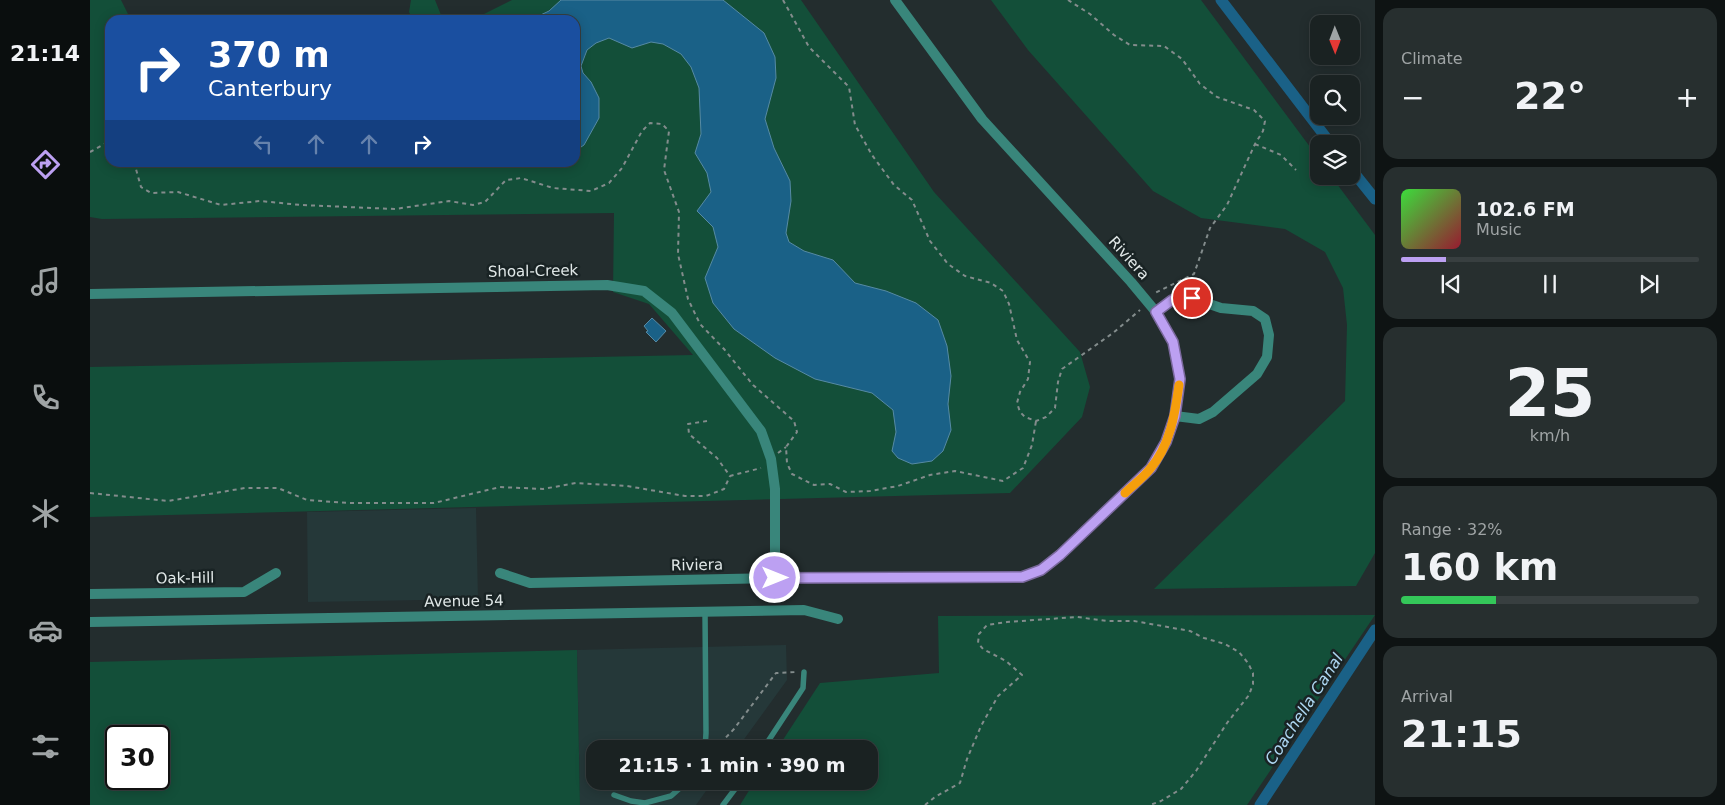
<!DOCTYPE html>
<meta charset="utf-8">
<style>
body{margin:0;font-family:"DejaVu Sans",sans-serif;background:#272f2f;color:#f1f3f6;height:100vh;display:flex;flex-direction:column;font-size:19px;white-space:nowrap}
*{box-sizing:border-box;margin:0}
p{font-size:16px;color:#9fa4a5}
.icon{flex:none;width:28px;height:28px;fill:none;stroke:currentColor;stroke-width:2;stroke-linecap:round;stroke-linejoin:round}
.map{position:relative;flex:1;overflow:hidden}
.drawer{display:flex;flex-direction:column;gap:8px;padding:8px;background:#0e1313;width:350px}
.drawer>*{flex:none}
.top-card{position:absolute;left:15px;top:15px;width:475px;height:152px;border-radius:15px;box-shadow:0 2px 12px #0003,0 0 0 1px #383f40;background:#1a4fa0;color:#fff;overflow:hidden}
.needle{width:32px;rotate:179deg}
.fabs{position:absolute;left:1220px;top:15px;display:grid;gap:10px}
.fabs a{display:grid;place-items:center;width:50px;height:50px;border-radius:10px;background:#1a2222;box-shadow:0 2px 12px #0003,0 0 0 1px #383f40;font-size:25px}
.speed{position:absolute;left:15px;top:725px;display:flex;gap:10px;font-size:25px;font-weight:700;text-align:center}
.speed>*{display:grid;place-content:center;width:65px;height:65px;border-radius:50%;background:#1a2222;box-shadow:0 2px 12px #0003,0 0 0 1px #383f40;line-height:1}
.speed .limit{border:2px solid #111;border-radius:8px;background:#fff;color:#111}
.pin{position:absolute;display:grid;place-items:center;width:42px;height:42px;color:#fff;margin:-21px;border:2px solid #fff;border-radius:50%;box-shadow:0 1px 5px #0007}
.me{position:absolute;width:55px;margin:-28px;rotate:90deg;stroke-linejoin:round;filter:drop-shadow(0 0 4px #0008)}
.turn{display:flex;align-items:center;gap:18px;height:105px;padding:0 20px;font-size:22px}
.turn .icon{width:65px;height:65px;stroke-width:2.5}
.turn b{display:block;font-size:35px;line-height:42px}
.lanes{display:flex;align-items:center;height:48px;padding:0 20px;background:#0003;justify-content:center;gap:25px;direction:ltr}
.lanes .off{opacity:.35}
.big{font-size:38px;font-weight:600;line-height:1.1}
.drawer .card{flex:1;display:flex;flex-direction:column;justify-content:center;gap:8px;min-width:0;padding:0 18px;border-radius:15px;background:#272f2f}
.drawer .dial{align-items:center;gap:0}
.dial b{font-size:65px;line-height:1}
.song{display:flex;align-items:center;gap:15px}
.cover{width:60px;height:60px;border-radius:8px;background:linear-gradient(135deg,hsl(120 70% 55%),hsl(350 70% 35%))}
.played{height:5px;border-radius:2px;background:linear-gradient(90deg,#bca0f2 15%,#383f40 15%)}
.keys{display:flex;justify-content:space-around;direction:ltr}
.heat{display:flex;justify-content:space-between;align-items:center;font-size:28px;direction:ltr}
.charge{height:8px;border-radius:4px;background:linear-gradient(90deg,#34c759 32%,#383f40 0)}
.trip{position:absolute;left:496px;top:740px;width:292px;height:50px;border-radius:15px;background:#1a2222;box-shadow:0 2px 12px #0003,0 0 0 1px #383f40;font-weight:600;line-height:50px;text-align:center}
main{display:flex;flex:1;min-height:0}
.menu{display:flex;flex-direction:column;width:90px;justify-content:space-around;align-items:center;background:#0a0e0e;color:#9fa4a5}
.menu .icon{width:35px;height:35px}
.menu .current{color:#bca0f2}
.menu b{font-size:22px;color:#f1f3f6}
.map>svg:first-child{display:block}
.built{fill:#253839}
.green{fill:#134f39;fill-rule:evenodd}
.water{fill:#1a6187;stroke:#568aa4}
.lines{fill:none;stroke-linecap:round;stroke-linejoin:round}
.canal{stroke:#1a6187;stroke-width:11}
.path{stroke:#838c8c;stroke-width:2;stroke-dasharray:4 4;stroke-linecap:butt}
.service{stroke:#39867b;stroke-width:5.5}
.minor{stroke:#39867b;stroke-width:10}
.tertiary{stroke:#39867b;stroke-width:10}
.route-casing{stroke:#7a689d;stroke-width:12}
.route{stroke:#bca0f2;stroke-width:9}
.slow{stroke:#f59e0b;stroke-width:9}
.labels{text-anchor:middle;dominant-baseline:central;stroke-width:5;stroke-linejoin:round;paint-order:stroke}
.street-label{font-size:15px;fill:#e1e8e8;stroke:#192324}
.water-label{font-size:16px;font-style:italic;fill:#add6f1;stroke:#192324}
</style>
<main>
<nav class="menu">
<b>21:14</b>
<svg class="icon current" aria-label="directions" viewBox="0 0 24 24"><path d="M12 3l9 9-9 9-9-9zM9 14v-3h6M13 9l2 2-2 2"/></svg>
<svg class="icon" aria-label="music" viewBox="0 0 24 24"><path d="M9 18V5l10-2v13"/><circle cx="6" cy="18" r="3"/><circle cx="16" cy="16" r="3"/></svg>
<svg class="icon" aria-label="phone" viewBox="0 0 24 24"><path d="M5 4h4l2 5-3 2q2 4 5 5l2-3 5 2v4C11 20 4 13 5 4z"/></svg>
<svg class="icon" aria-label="climate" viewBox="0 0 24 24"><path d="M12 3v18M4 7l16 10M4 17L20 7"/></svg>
<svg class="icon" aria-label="car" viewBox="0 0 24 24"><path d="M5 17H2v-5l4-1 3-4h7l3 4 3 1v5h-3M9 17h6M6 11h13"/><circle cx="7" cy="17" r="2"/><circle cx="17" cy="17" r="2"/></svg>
<svg class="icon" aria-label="filters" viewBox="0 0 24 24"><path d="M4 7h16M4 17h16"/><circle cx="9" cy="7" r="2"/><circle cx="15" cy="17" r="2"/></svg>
</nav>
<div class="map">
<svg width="1285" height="805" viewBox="0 0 1285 805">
<rect width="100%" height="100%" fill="#232d2e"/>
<!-- built -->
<path class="built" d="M 386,508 L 388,599 L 218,602 L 217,512 Z
M 696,645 L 697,680 L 647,749 L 505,749 L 505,781 L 623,781 L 606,805 L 490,805 L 487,650 Z"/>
<!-- green -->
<path class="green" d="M 0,0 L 31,0 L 41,20 L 20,20 L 20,162 L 485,162 L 485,20 L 382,20 L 422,0 L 711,0 L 844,192 L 990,352 L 1000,387 L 992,417 L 920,493 L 0,517 L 0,367 L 603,355 L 559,304 L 523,292 L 524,213 L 12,219 L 0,217 Z
M 321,0 L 345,0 L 353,20 L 323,20 L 319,12 Z
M 901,0 L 1111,0 L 1229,159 L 1229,176 L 1241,176 L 1285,235 L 1285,553 L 1266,586 L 1064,589 L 1255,401 L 1257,325 L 1253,288 L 1235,252 L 1195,229 L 1111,218 L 1063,191 L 938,50 Z
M 1285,615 L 1157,805 L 650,805 L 665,781 L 780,781 L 780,749 L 687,749 L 730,683 L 849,673 L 848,616 Z
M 487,650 L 490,805 L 0,805 L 0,662 ZM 69,736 L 69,779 L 26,779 L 26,736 Z"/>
<!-- water -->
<path class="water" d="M 471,0 L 633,0 L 674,33 L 685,57 L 686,78 L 675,119 L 684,148 L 700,181 L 701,201 L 696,233 L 699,242 L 714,251 L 743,260 L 765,283 L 796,291 L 826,303 L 848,320 L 857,346 L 861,376 L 858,404 L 861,430 L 853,451 L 842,461 L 822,464 L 808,458 L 802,451 L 806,432 L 803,410 L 782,393 L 725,379 L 685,358 L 644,329 L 623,303 L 615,278 L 628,247 L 623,227 L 607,211 L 621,192 L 617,173 L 605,153 L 611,134 L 609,88 L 601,67 L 591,54 L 573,44 L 561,42 L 542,48 L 519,38 L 506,43 L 497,50 L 491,66 L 493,73 L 501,82 L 509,98 L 509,118 L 494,145 L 485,151 L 485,20 L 440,20 L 459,11 Z
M 562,318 L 576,331 L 566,342 L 556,332 L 558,331 L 554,326 Z"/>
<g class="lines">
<!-- canal -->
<path class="canal" d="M 1131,0 L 1241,144
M 1261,169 L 1285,199
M 1170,805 L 1285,630"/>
<!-- path -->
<path class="path" d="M 693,0 L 719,47 L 759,87 L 765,125 L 782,155 L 804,185 L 822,200 L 840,241 L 858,264 L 875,276 L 901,283 L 913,291 L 919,304 L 927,340 L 940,362 L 938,379 L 930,392 L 927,403 L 930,412 L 935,417 L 946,421 L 956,417 L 965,408 L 968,382 L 972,369 L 1023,333 L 1050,310
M 978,0 L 1000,14 L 1024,35 L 1040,45 L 1074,46 L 1092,59 L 1110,84 L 1127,97 L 1164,110 L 1175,121 L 1173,131 L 1165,144 L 1137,205 L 1120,228 L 1104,274 L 1065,293
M 1165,144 L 1191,155 L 1206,170
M 0,152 L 20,141
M 44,162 L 51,187 L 61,193 L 88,192 L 131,205 L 170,201 L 211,205 L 305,209 L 359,201 L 383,205 L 395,202 L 416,180 L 431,178 L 463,188 L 501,191 L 519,183 L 532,168 L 552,131 L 560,123 L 572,124 L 579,131 L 574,170 L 589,212 L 588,254 L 598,299 L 610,324 L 634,349 L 663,385 L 704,421 L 707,432 L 696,447 L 697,463 L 702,474 L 724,485 L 740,484 L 756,492 L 780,491 L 808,486 L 840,475 L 865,471 L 913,481 L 933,468 L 942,445 L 946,421
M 617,421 L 598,424 L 599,434 L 627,458 L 640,476 L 671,468
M 688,453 L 696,447
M 0,493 L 78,501 L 155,488 L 188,488 L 217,500 L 258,503 L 344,503 L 410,487 L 453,489 L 486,483 L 537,486 L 595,496 L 616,496 L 634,489 L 640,476
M 625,749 L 644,729 L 686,673 L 707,672
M 835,805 L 845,797 L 870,783 L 877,759 L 891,726 L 908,696 L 932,675 L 916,661 L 893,649 L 888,643 L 889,634 L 897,625 L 917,622 L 987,617 L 1018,621 L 1044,621 L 1100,631 L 1114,638 L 1135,644 L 1149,652 L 1158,663 L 1163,673 L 1163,684 L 1159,695 L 1137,723 L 1106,771 L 1091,789 L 1071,801 L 1060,805"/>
<!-- service -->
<path class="service" d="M 615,612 L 616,733 L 615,749
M 673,749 L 713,688 L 714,672
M 524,795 L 541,801 L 555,803 L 581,796 L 598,781
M 633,805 L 651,781"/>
<!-- minor -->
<path class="minor" d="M 0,294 L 517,285 L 554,291 L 582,313 L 671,431 L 681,459 L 685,489 L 685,578
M 1066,312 L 1082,301 L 1102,298 L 1131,308 L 1163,311 L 1175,319 L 1179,335 L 1177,357 L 1167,374 L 1123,412 L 1109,419 L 1085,416
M 410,573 L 440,583 L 685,578 L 932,577 L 951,570 L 970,555 L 1061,468 L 1076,442 L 1085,416 L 1090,379 L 1083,342 L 1066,312 L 1041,282 L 892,119 L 805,0
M 0,594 L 154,592 L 186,573"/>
<!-- tertiary -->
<path class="tertiary" d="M 0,622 L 714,610 L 748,619"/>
</g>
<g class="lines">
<defs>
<path id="route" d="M 685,578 L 932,577 L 951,570 L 970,555 L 1061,468 L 1076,442 L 1085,416 L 1090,379 L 1083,342 L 1066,312 L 1082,300 L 1102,298"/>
</defs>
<!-- route casing -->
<use href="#route" class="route-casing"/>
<!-- route -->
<use href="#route" class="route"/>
<!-- slow -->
<path class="slow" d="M 1035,493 C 1043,485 1053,478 1060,469 C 1080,446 1085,414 1089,385"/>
</g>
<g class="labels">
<!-- street labels -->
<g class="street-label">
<text transform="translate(1039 258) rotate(48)">Riviera</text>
<text transform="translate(443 271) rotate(-1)">Shoal-Creek</text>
<text transform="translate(607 565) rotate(-1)">Riviera</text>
<text transform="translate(95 578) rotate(-1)">Oak-Hill</text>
<text transform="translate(374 601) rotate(-1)">Avenue 54</text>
</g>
<!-- water labels -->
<g class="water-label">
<text transform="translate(1214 709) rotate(-57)">Coachella Canal</text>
</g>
</g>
</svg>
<div class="fabs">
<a><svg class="needle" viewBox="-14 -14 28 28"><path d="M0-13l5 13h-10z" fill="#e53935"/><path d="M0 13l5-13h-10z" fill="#9fa4a5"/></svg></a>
<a><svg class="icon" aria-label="search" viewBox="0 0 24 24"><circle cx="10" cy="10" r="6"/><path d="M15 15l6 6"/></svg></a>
<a><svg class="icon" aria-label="layers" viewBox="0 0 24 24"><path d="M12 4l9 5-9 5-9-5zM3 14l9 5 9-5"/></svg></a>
</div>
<div class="speed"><div class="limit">30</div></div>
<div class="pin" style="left:1102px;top:298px;background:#d93025"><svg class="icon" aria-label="arrive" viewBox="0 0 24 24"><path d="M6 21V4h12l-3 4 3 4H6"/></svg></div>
<svg class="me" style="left:685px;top:578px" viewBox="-20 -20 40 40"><circle r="17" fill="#bca0f2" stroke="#fff" stroke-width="3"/><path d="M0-11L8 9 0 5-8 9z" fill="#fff"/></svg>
<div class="trip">21:15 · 1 min · 390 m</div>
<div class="top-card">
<div class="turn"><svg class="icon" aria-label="right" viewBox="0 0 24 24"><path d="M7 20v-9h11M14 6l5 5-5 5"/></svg><div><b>370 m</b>Canterbury</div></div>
<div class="lanes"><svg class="icon off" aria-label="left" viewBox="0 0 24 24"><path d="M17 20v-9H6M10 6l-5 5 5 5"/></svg><svg class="icon off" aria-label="ahead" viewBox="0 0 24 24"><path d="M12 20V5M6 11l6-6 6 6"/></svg><svg class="icon off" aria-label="ahead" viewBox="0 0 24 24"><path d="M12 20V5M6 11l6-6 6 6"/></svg><svg class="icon" aria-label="right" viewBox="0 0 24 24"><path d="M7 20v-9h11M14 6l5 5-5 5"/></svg></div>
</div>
</div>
<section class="drawer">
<div class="card"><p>Climate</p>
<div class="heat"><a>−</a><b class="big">22°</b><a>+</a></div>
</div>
<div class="card">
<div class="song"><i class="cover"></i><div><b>102.6 FM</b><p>Music</p></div></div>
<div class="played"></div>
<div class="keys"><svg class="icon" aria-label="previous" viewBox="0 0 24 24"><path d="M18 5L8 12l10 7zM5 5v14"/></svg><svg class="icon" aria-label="pause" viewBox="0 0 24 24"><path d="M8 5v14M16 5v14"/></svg><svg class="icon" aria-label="next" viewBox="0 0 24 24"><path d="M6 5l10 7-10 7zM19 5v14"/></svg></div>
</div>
<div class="card dial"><b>25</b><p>km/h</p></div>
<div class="card"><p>Range · 32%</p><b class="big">160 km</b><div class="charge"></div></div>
<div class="card"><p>Arrival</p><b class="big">21:15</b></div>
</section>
</main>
